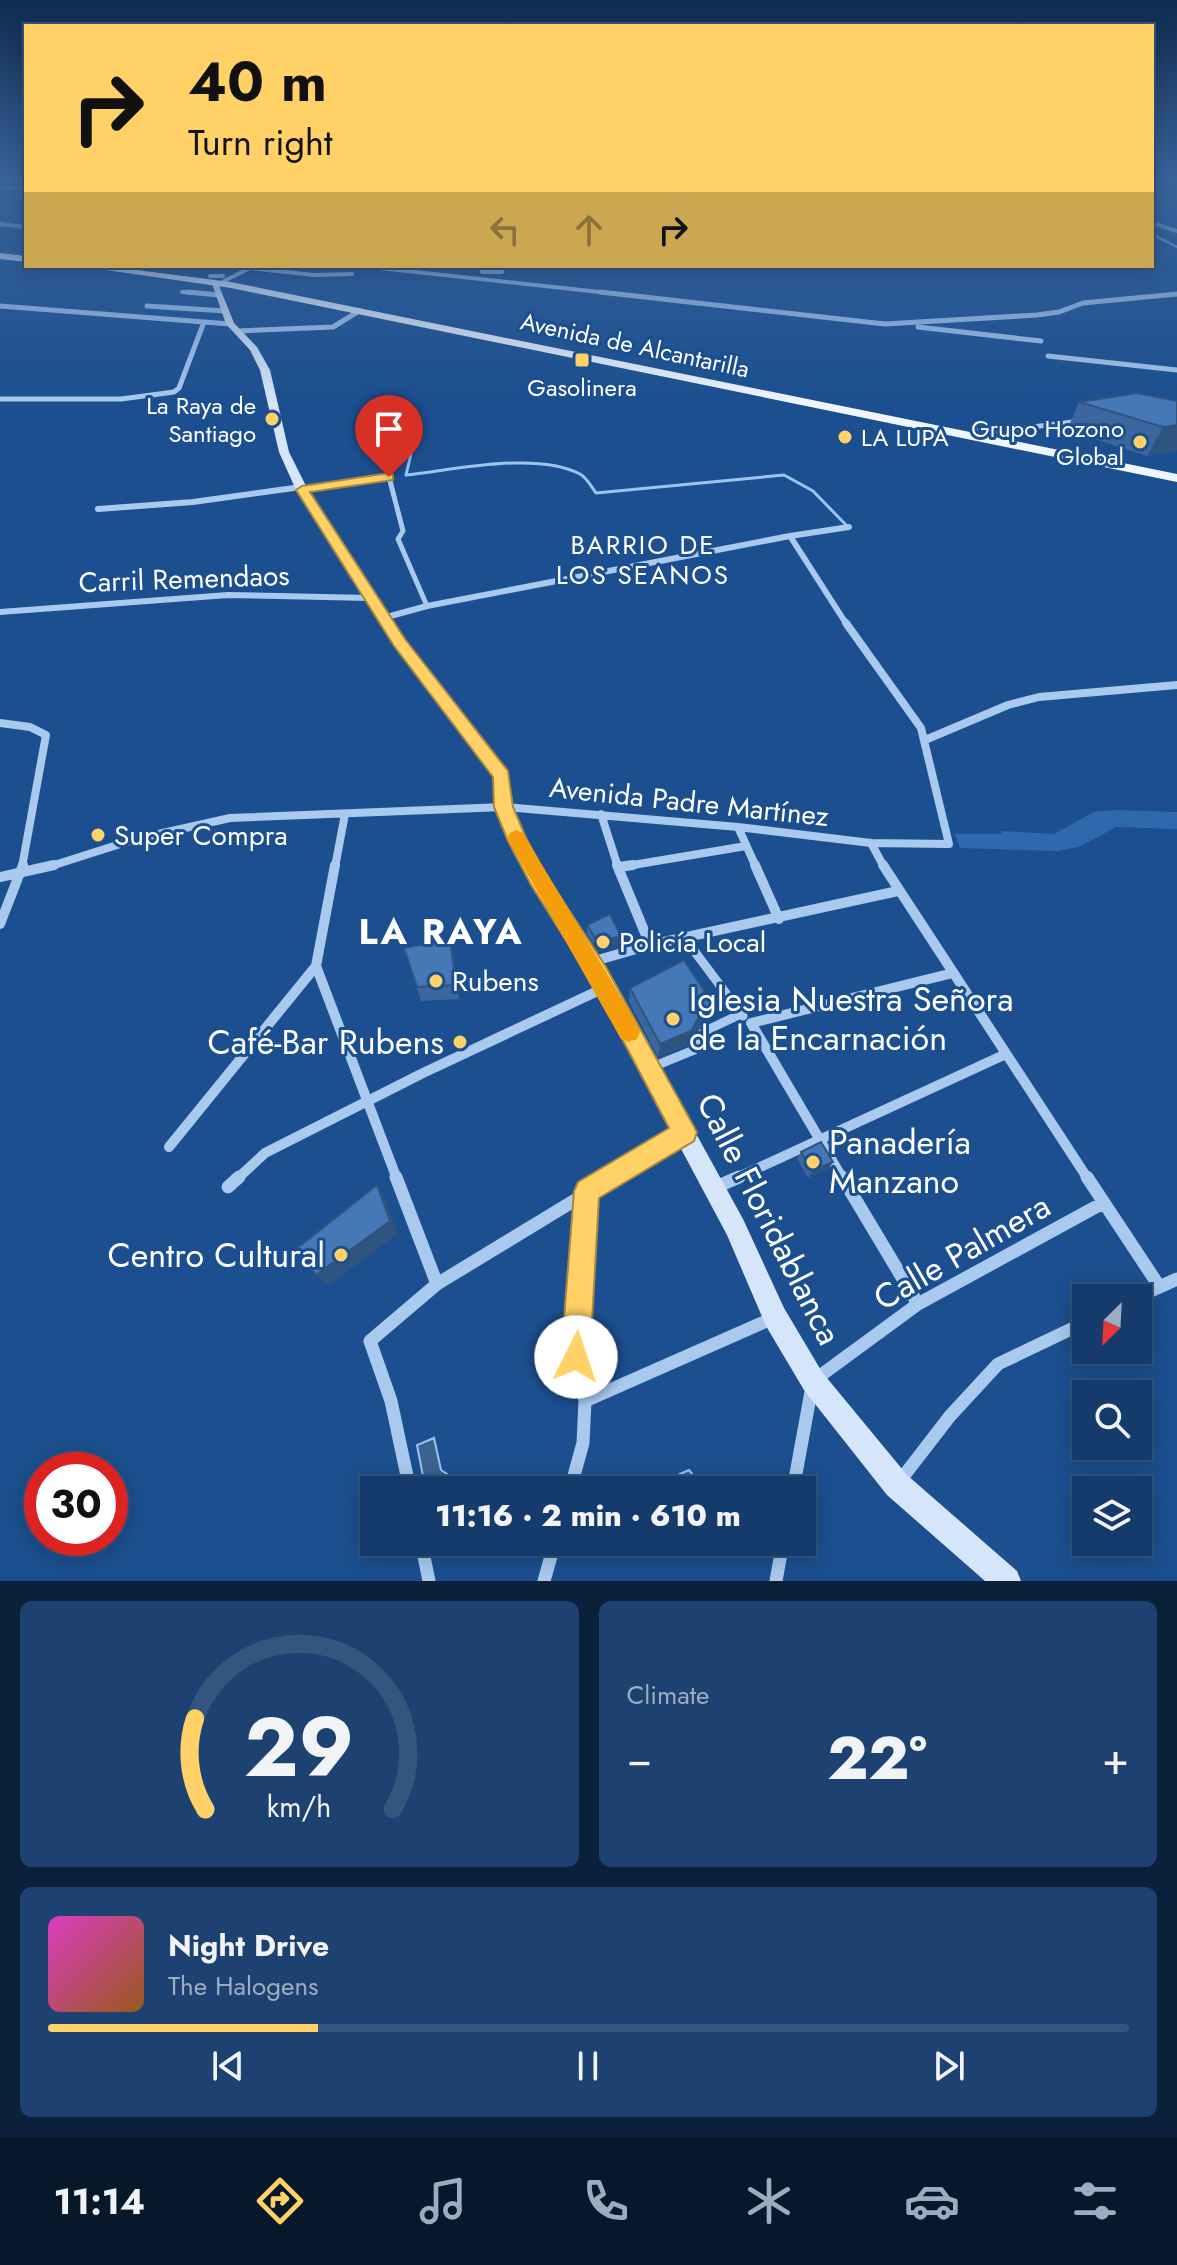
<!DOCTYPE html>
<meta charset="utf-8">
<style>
body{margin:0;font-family:Jost,sans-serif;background:#1d4271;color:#f1f3f6;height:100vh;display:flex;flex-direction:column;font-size:30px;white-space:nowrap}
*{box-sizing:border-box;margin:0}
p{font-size:26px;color:#9dadc1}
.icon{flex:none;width:44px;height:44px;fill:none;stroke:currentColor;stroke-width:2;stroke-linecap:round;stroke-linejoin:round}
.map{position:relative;height:1581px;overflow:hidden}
.drawer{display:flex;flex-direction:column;gap:20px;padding:20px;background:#0b203b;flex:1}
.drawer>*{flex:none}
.banner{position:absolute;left:24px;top:24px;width:1130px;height:244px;border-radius:0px;box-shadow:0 4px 20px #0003,0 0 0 2px #33557e;background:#ffd166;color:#111;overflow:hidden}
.needle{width:52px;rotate:204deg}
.buttons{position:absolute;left:1072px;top:1284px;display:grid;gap:16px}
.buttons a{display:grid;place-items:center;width:80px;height:80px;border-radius:0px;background:#143b6b;box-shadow:0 4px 20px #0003,0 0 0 2px #33557e;font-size:40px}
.speed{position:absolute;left:24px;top:1452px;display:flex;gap:16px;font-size:40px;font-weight:700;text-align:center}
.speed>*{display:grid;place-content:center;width:104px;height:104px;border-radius:50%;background:#143b6b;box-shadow:0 4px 20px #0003,0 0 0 2px #33557e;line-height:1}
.speed .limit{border:12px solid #d22;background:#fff;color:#111}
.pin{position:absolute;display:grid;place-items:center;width:68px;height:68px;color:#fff;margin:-82px -34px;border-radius:50% 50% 50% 0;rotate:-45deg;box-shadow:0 0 8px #0007}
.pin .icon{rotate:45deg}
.me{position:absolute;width:88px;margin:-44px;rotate:4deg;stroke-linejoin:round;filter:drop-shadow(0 0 6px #0008)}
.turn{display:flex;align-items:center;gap:28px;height:168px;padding:0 32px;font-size:36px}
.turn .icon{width:104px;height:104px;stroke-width:2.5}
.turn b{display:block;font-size:56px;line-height:68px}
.lanes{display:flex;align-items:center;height:76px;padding:0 32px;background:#0003;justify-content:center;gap:40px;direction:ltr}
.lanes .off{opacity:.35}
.big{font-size:60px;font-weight:800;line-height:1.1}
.drawer .widget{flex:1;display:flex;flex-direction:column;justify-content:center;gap:12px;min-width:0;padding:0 28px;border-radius:12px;background:#1d4271}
.drawer .dial{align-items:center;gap:0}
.dial svg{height:208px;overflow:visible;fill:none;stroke:#33557e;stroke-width:7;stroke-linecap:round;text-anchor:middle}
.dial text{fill:#f1f3f6;stroke:none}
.song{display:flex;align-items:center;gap:24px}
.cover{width:96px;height:96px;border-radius:12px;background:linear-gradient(135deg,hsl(310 70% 55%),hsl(30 70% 35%))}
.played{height:8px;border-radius:4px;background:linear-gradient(90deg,#ffd166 25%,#33557e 25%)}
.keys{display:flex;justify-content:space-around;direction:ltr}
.heat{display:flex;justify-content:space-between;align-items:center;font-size:44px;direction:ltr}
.drawer .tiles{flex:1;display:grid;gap:20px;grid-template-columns:1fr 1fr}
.widget:last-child{grid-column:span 2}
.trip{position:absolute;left:360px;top:1476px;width:456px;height:80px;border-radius:0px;background:#143b6b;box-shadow:0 4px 20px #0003,0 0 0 2px #33557e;font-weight:800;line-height:80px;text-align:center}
.tab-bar{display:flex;height:128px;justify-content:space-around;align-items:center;background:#08182b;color:#9dadc1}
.tab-bar .icon{width:56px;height:56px}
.tab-bar .active{color:#ffd166}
.tab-bar b{font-size:36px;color:#f1f3f6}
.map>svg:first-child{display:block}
.green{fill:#2e69ad}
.water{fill:#3c6290;stroke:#9cc4f0;stroke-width:2}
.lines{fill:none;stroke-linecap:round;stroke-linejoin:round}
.stream-far1{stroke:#9cc4f0;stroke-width:2}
.stream{stroke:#9cc4f0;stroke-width:3}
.pedestrian-far1{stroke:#a9c9ee;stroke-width:5}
.pedestrian{stroke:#a9c9ee;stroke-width:9}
.minor-far5{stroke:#a9c9ee;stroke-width:4}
.minor-far4{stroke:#a9c9ee;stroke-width:5}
.minor-far3{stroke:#a9c9ee;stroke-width:6}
.minor-far2{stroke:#a9c9ee;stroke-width:8}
.minor-far1{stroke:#a9c9ee;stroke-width:10}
.minor{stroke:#a9c9ee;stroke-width:13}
.secondary{fill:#d6e6fa;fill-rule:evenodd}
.primary{fill:#f0f6ff;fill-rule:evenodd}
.wall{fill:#3a679d}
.shaded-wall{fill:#305480}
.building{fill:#4478b7;stroke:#305480;stroke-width:2}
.route{fill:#ffd166;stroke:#a68842;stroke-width:2}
.slow{fill:#f59e0b}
.poi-dot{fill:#ffd166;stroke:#1b4f8f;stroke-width:3}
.labels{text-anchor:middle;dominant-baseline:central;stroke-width:6;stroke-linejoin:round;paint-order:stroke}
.far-street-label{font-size:24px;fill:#fff;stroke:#1b4f8f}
.far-poi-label{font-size:24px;fill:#fff;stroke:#1b4f8f;text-anchor:end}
.far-neighbourhood-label{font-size:26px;letter-spacing:2px;fill:#fff;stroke:#1b4f8f}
.street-label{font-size:28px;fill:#fff;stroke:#1b4f8f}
.poi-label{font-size:28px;fill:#fff;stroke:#1b4f8f;text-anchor:start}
.near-poi-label{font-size:34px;fill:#fff;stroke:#1b4f8f;text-anchor:start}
.near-street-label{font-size:34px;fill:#fff;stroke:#1b4f8f}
.district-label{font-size:36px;font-weight:bold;letter-spacing:2px;fill:#fff;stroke:#1b4f8f}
</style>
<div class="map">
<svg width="1177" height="1581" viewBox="0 0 1177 1581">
<rect width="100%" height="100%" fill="#1b4f8f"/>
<!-- green -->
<path class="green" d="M 1113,810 L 1177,812 L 1177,829 L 1116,827 L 1079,847 L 1057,851 L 960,848 L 955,834 L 1001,834 L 1002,831 L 1054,834 L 1094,812 Z"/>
<!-- water -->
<path class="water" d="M 434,1438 L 441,1470 L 447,1474 L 425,1487 L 417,1445 Z
M 689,1470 L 699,1482 L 698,1490 L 643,1490 Z"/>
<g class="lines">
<!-- stream-far1 -->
<path class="stream-far1" d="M 1152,234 L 1177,247
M 415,439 L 419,421"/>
<!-- stream -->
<path class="stream" d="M 415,437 L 406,475 C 453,470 537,451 580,474 C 587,478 591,486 596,493 L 784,475 L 813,491 L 847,526"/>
<!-- pedestrian-far1 -->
<path class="pedestrian-far1" d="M 389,477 L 403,531 L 398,539 L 427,606"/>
<!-- pedestrian -->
<path class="pedestrian" d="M 686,940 L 743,1016
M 650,1068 L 694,1050 L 703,1032 L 741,1014"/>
<!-- minor-far5 -->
<path class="minor-far5" d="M 0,188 L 26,187
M 1152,223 L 1177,231
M 0,224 L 26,227
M 361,266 L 618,294
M 250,268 L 314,275 L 352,274
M 502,268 L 502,272 L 482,272 L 482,269 Z
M 210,276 L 223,276
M 224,281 L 252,267
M 182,292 L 212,294
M 1172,294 L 1177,294"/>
<!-- minor-far4 -->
<path class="minor-far4" d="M 187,292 L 219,295
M 600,292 L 885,324 L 1037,315 L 1059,312 L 1083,303 L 1177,294
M 0,306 L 230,324
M 147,306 L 225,311
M 918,327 L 1041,341
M 237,331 L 333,327 L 359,311
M 1048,356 L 1177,370
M 0,399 L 121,399 L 174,392 L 179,388 L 204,322
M 975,437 L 978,429 L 1000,431 L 1081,421"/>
<!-- minor-far3 -->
<path class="minor-far3" d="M 302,490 L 389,477
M 98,509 L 193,502 L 301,487
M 790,536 L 849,527
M 0,612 L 228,595 L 370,598
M 383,618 L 427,606 L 790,536 L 847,625"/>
<!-- minor-far2 -->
<path class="minor-far2" d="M 0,723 L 30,727 L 46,735 L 22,867
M 925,740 L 1008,705 L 1039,697 L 1177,685
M 601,814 L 618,867
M 738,827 L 756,867
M 871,843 L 884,867
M 48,867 L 136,839 L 230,818 L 504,807 L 738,827 L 871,843 L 949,844 L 921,728 L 846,623
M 335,867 L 345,814
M 621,867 L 746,846"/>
<!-- minor-far1 -->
<path class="minor-far1" d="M 335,865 L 316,966 L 397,1179
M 617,865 L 650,945
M 755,865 L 779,919
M 883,865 L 1088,1179
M 619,867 L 633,865
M 0,877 L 54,865
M 0,924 L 23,865
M 591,962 L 650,945 L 898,891
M 169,1147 L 316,966
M 237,1179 L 265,1153 L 423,1073 L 604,988
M 609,1179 L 684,1133
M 734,1179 L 1006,1054
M 843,1179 L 751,1023 L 953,973"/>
<!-- minor -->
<path class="minor" d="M 396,1177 L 437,1284
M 842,1177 L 918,1304
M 1087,1177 L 1159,1286
M 228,1187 L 239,1177
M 716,1187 L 739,1177
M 1135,1298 L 1177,1279
M 585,1401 L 771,1319
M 899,1482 L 950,1416 L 998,1364 L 1086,1322
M 410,1490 L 391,1401 L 370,1341 L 437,1284 L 613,1177
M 570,1490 L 583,1443 L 585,1401 L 576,1357 L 587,1191
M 793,1490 L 813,1381 L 918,1304 L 1103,1203
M 421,1542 L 429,1581
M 544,1581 L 555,1542
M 776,1581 L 783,1542"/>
<!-- secondary -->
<path class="secondary" d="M 211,281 L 218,283 L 234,323 L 257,347 L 270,370 L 289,452 L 308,490 L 404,640 L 508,772 L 512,807 L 526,840 L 544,874 L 605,968 L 743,1219 L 784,1308 L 822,1372 L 907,1475 L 1017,1571 L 1021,1581 L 985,1581 L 887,1495 L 804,1390 L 766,1326 L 727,1235 L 591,980 L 532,884 L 510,841 L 496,807 L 494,777 L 394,646 L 296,490 L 279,452 L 260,370 L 250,350 L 226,324 Z"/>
<!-- primary -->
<path class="primary" d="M 0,253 L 26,256 L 26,262 L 0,259 Z
M 78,266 L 105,266 L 231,282 L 1177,474 L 1177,482 L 231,288 Z"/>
</g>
<!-- wall -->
<path class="wall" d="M 1177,401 L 1177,451 L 1147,456 L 1067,430 L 1079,402 Z
M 587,925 L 621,936 L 620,945 L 598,952 L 587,934 Z
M 404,948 L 453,953 L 459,999 L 421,1001 Z
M 630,988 L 711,1020 L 697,1028 L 689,1044 L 658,1057 L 629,1002 Z
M 801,1152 L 833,1162 L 828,1169 L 808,1178 L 797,1159 Z"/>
<!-- shaded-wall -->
<path class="shaded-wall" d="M 1177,425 L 1177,451 L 1147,456 L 1163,427 Z
M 621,936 L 620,945 L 598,952 L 598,942 Z
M 450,939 L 453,953 L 459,999 L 456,985 Z
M 714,1006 L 711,1020 L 697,1028 L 689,1044 L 658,1057 L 660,1044 L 700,1015 Z
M 833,1162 L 828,1169 L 808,1178 L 812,1171 Z
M 377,1185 L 385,1199 L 398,1234 L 328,1286 L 316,1275 Z"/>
<!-- building -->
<path class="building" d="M 1137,393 L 1177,401 L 1177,425 L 1163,427 L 1079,402 Z
M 610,914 L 621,936 L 598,942 L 587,925 Z
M 450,939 L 456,985 L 417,987 L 404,948 Z
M 684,960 L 714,1006 L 700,1015 L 691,1031 L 660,1044 L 630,988 Z
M 821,1142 L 833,1162 L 812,1171 L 801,1152 Z
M 377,1185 L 390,1221 L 316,1275 L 296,1249 Z"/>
<!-- sky -->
<linearGradient id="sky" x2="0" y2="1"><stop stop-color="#0f2b4f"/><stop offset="0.45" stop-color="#39639b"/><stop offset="1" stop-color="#39639b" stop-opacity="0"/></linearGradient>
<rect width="1177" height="403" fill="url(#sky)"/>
<!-- route -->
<path class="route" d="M 389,473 L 393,475 L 393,480 L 310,492 L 405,639 L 508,771 L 513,807 L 527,840 L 545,873 L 606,967 L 697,1132 L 694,1141 L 599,1198 L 590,1357 L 586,1367 L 576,1371 L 566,1367 L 561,1357 L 574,1191 L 578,1182 L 669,1128 L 591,980 L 531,885 L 508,841 L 494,807 L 493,777 L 394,646 L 296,490 L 302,486 Z"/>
<!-- slow -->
<path class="slow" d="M 516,830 L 523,833 L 637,1024 L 640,1032 L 637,1039 L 629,1042 L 621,1039 L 507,838 L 510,833 Z"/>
<!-- markers -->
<g class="poi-dot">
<rect x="574" y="352" width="16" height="16" rx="4"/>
<circle cx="272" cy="419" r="8"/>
<circle cx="845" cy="437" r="8"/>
<circle cx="1140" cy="442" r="8"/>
<circle cx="98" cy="835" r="8"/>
<circle cx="603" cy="942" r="8"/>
<circle cx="436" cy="981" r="8"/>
<circle cx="673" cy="1019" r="8"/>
<circle cx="460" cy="1042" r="8"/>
<circle cx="813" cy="1162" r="8"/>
<circle cx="341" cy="1255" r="8"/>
</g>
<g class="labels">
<!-- far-street labels -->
<g class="far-street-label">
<text transform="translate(635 345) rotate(12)">Avenida de Alcantarilla</text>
</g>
<!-- far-poi labels -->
<g class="far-poi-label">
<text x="582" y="387" text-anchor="middle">Gasolinera</text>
<text x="256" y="405">La Raya de<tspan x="256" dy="28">Santiago</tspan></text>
<text x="1124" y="428">Grupo Hozono<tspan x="1124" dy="28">Global</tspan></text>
<text x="861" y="437" text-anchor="start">LA LUPA</text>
</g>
<!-- far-neighbourhood labels -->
<g class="far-neighbourhood-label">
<text x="643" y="545">BARRIO DE<tspan x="643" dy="30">LOS SEANOS</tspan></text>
</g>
<!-- street labels -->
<g class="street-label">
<text transform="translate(184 579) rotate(-2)">Carril Remendaos</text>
<text transform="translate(689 802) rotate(6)">Avenida Padre Martínez</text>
</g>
<!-- poi labels -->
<g class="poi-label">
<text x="114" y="835">Super Compra</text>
<text x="619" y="942">Policía Local</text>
<text x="452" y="981">Rubens</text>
</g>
<!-- near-poi labels -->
<g class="near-poi-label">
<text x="689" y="999">Iglesia Nuestra Señora<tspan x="689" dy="39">de la Encarnación</tspan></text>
<text x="444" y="1042" text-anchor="end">Café-Bar Rubens</text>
<text x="829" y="1142">Panadería<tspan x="829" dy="39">Manzano</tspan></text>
<text x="325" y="1255" text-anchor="end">Centro Cultural</text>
</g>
<!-- near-street labels -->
<g class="near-street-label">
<text transform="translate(769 1219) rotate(63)">Calle Floridablanca</text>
<text transform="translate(962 1252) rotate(-30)">Calle Palmera</text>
</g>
<!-- district labels -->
<g class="district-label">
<text x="441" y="931">LA RAYA</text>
</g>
</g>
</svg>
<div class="buttons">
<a><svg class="needle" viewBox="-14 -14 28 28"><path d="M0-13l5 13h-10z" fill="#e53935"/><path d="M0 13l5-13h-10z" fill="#9dadc1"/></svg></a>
<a><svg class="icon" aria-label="search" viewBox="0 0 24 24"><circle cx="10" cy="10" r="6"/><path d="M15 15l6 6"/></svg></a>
<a><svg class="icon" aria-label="layers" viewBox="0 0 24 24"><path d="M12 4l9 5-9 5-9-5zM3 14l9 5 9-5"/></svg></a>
</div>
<div class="speed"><div class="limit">30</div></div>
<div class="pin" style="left:389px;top:477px;background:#d93025"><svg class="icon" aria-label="arrive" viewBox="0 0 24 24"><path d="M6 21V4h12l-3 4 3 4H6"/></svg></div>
<svg class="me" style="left:576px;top:1357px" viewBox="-20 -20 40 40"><circle r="19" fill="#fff"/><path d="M0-13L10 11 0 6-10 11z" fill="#ffd166"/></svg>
<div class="trip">11:16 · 2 min · 610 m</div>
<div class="banner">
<div class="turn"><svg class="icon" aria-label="right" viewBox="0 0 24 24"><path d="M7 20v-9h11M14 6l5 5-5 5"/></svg><div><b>40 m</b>Turn right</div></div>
<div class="lanes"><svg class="icon off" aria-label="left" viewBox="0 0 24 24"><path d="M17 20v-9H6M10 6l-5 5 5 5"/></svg><svg class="icon off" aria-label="ahead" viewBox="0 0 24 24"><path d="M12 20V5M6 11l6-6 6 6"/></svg><svg class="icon" aria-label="right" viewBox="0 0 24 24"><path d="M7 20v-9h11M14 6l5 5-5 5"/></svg></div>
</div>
</div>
<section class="drawer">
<div class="tiles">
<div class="widget dial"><svg viewBox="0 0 100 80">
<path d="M14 69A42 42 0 1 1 86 69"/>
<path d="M14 69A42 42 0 0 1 10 34" stroke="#ffd166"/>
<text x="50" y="56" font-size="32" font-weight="700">29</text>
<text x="50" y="72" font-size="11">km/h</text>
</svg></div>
<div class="widget"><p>Climate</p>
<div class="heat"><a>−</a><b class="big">22°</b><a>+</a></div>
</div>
<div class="widget">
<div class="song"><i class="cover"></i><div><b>Night Drive</b><p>The Halogens</p></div></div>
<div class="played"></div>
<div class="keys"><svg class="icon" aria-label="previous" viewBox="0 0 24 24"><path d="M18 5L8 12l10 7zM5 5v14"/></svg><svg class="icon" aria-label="pause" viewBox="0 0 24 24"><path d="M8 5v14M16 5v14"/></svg><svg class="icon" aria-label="next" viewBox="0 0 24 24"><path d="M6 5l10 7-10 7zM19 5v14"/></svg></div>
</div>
</div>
</section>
<nav class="tab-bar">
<b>11:14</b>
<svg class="icon active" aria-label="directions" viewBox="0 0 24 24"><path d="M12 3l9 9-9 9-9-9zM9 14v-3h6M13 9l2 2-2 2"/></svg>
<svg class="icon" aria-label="music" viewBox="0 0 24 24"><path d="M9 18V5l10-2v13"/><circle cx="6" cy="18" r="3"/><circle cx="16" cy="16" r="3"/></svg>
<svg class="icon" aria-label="phone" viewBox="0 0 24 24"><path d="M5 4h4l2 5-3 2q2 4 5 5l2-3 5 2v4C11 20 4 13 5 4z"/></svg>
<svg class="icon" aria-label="climate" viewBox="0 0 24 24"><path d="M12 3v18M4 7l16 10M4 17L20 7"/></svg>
<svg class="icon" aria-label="car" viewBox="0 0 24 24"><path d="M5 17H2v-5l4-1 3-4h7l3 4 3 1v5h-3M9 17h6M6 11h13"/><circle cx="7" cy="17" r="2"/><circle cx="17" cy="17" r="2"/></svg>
<svg class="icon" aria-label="filters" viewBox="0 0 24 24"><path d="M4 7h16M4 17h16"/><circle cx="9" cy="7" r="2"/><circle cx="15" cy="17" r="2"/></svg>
</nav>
